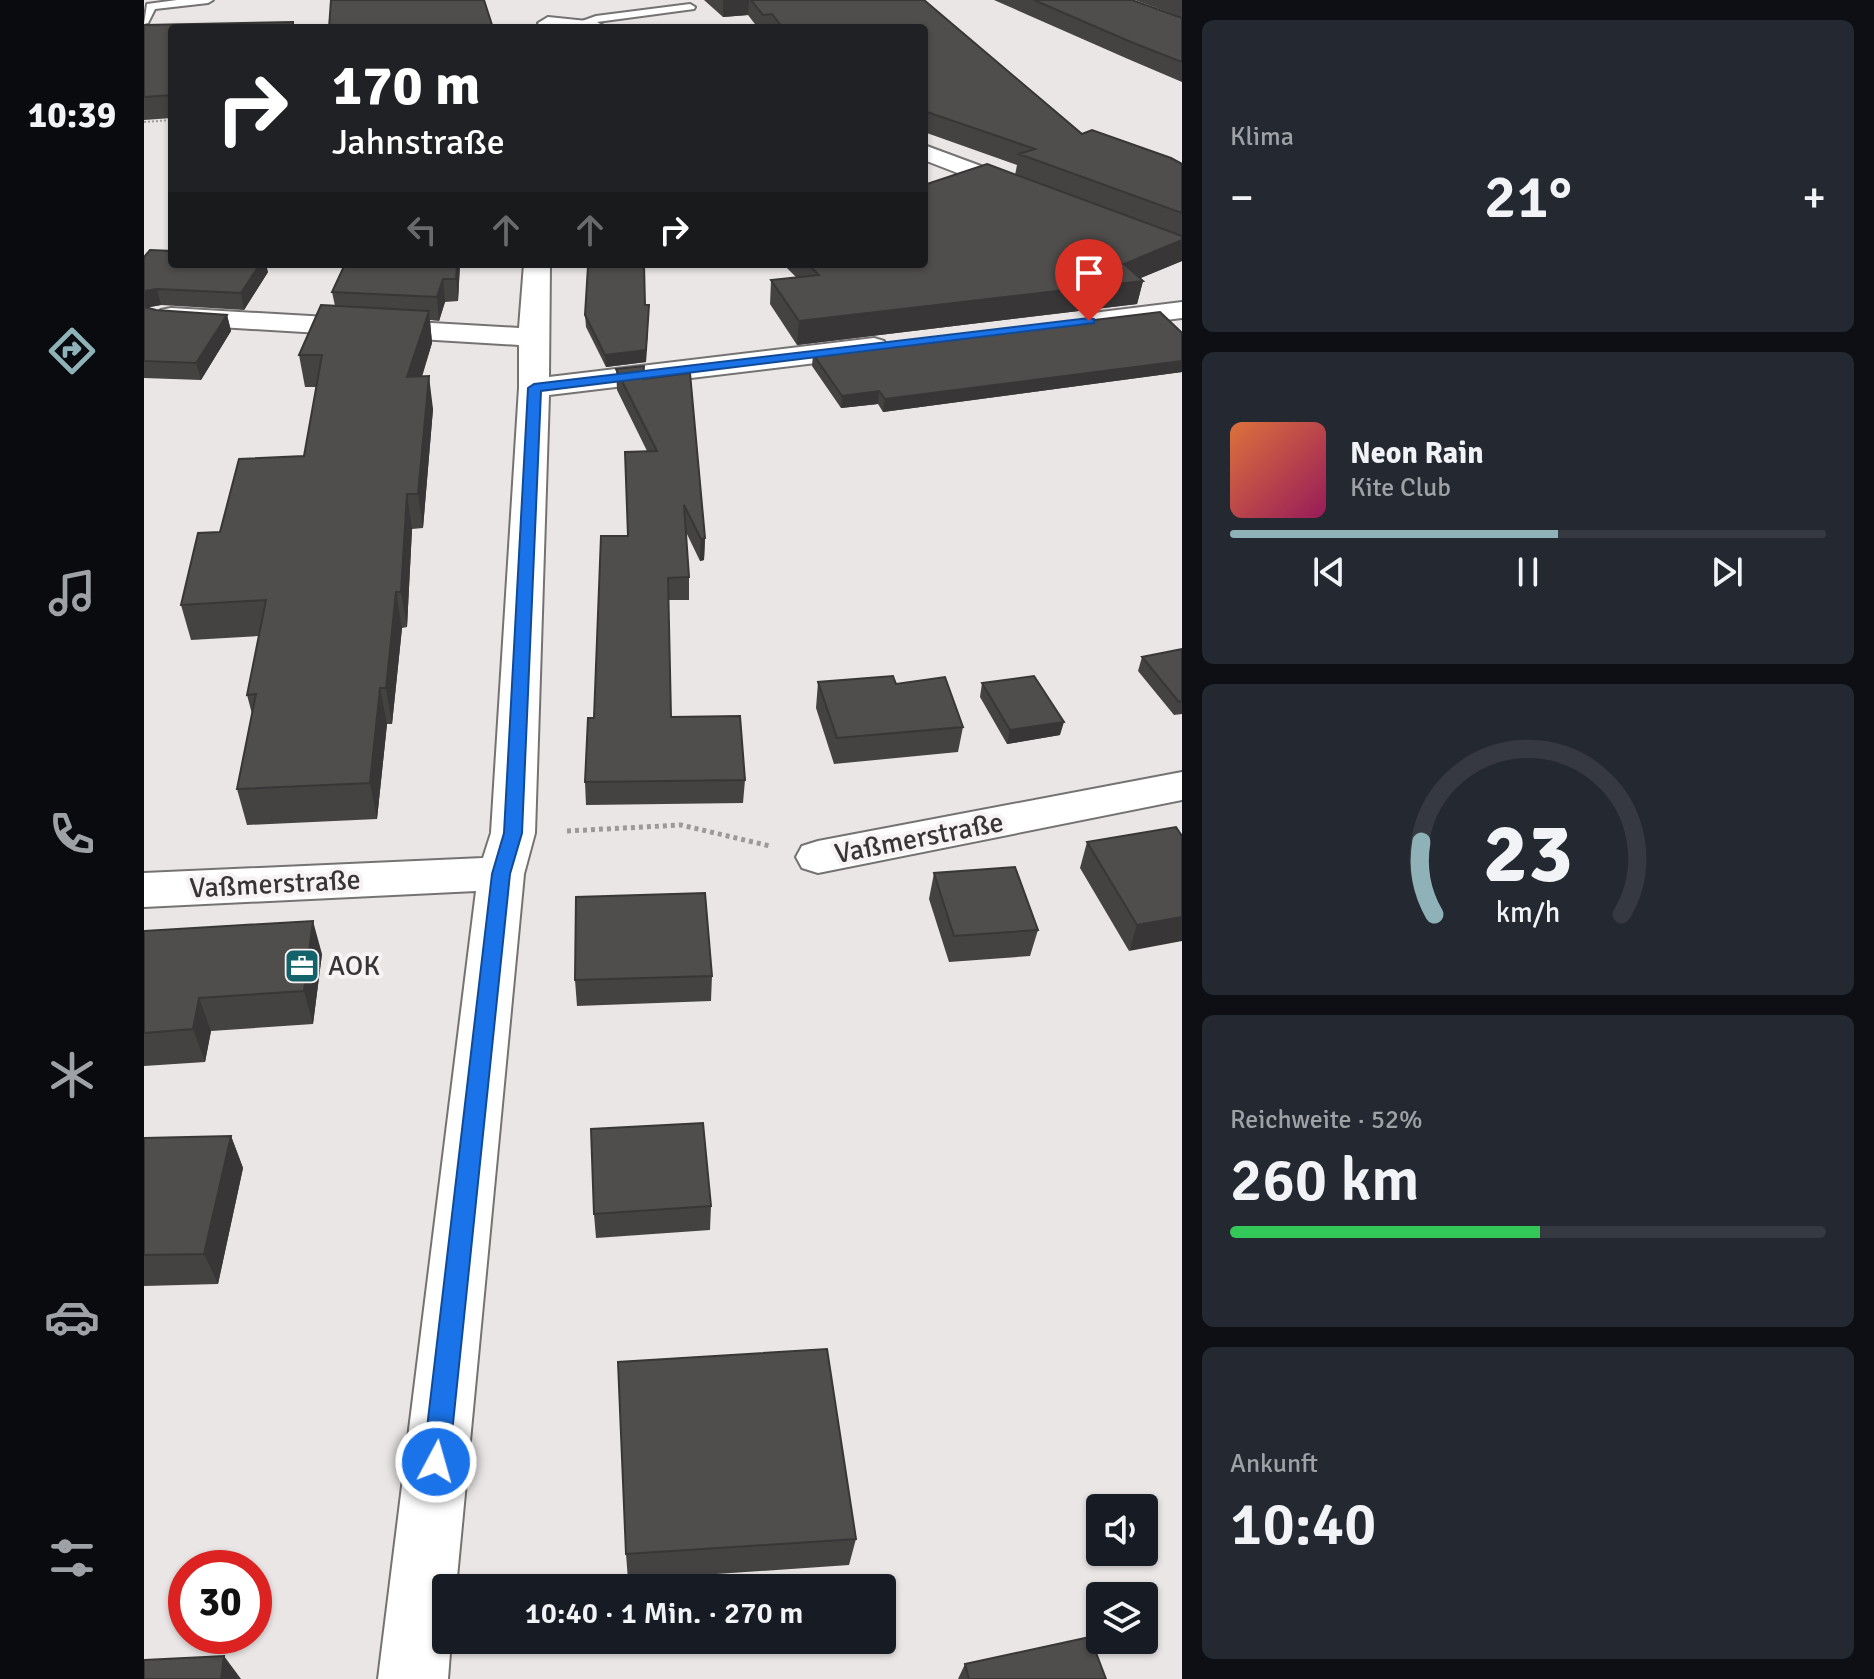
<!DOCTYPE html>
<html lang="de">
<meta charset="utf-8">
<style>
body{margin:0;font-family:Signika,sans-serif;background:#242831;color:#f1f3f6;height:100vh;display:flex;flex-direction:column;font-size:30px;white-space:nowrap}
*{box-sizing:border-box;margin:0}
p{font-size:26px;color:#9ea1a6}
.icon{flex:none;width:44px;height:44px;fill:none;stroke:currentColor;stroke-width:2;stroke-linecap:round;stroke-linejoin:round}
.map{position:relative;flex:1;overflow:hidden}
.panel{display:flex;flex-direction:column;gap:20px;padding:20px;background:#0d0f14;width:692px}
.panel>*{flex:none}
.hud{position:absolute;left:24px;top:24px;width:760px;height:244px;border-radius:8px;box-shadow:0 2px 6px #0004;background:#202124;color:#fff;overflow:hidden}
.fabs{position:absolute;left:942px;top:1494px;display:grid;gap:16px}
.fabs a{display:grid;place-items:center;width:72px;height:72px;border-radius:8px;background:#171b24;box-shadow:0 2px 6px #0004;font-size:40px}
.speed{position:absolute;left:24px;top:1550px;display:flex;gap:16px;font-size:40px;font-weight:700;text-align:center}
.speed>*{display:grid;place-content:center;width:104px;height:104px;border-radius:50%;background:#171b24;box-shadow:0 2px 6px #0004;line-height:1}
.speed .limit{border:12px solid #d22;background:#fff;color:#111}
.pin{position:absolute;display:grid;place-items:center;width:68px;height:68px;color:#fff;margin:-82px -34px;border-radius:50% 50% 50% 0;rotate:-45deg;box-shadow:0 0 8px #0007}
.pin .icon{rotate:45deg}
.me{position:absolute;width:88px;margin:-44px;rotate:6deg;stroke-linejoin:round;filter:drop-shadow(0 0 6px #0008)}
.turn{display:flex;align-items:center;gap:28px;height:168px;padding:0 32px;font-size:36px}
.turn .icon{width:104px;height:104px;stroke-width:2.5}
.turn b{display:block;font-size:56px;line-height:68px}
.lanes{display:flex;align-items:center;height:76px;padding:0 32px;background:#0003;justify-content:center;gap:40px;direction:ltr}
.lanes .off{opacity:.35}
.big{font-size:60px;font-weight:600;line-height:1.1}
.panel .tile{flex:1;display:flex;flex-direction:column;justify-content:center;gap:12px;min-width:0;padding:0 28px;border-radius:12px;background:#242831}
.panel .dial{align-items:center;gap:0}
.dial svg{height:208px;overflow:visible;fill:none;stroke:#363941;stroke-width:7;stroke-linecap:round;text-anchor:middle}
.dial text{fill:#f1f3f6;stroke:none}
.song{display:flex;align-items:center;gap:24px}
.cover{width:96px;height:96px;border-radius:12px;background:linear-gradient(135deg,hsl(20 70% 55%),hsl(330 70% 35%))}
.played{height:8px;border-radius:4px;background:linear-gradient(90deg,#8eb2b7 55%,#363941 55%)}
.keys{display:flex;justify-content:space-around;direction:ltr}
.heat{display:flex;justify-content:space-between;align-items:center;font-size:44px;direction:ltr}
.charge{height:12px;border-radius:6px;background:linear-gradient(90deg,#34c759 52%,#363941 0)}
.trip{position:absolute;left:288px;top:1574px;width:464px;height:80px;border-radius:8px;background:#171b24;box-shadow:0 2px 6px #0004;font-weight:600;line-height:80px;text-align:center}
main{display:flex;flex:1;min-height:0}
.tabs{display:flex;flex-direction:column;width:144px;justify-content:space-around;align-items:center;background:#090b0e;color:#9ea1a6}
.tabs .icon{width:56px;height:56px}
.tabs .current{color:#8eb2b7}
.tabs b{font-size:36px;color:#f1f3f6}
.map>svg:first-child{display:block}
.lines{fill:none;stroke-linecap:round;stroke-linejoin:round}
.service-casing{stroke:#757272;stroke-width:4}
.minor-casing{stroke:#757272;stroke-width:4}
.path-far1{stroke:#9c999a;stroke-width:2;stroke-dasharray:2 2;stroke-linecap:butt}
.path{stroke:#9c999a;stroke-width:5;stroke-dasharray:4 4;stroke-linecap:butt}
.service{fill:#fff;fill-rule:evenodd}
.minor{fill:#fff;fill-rule:evenodd}
.wall{fill:#454242}
.shaded-wall{fill:#383636}
.building{fill:#504d4d;stroke:#383636;stroke-width:2}
.route{fill:#1a73e8;stroke:#114b97;stroke-width:2}
.labels{text-anchor:middle;dominant-baseline:central;stroke-width:8;stroke-linejoin:round;paint-order:stroke}
.street-label{font-size:28px;fill:#373536;stroke:#f7f3f4}
.poi-label{font-size:28px;fill:#373536;stroke:#f7f3f4;text-anchor:start}
</style>
<main>
<nav class="tabs">
<b>10:39</b>
<svg class="icon current" aria-label="directions" viewBox="0 0 24 24"><path d="M12 3l9 9-9 9-9-9zM9 14v-3h6M13 9l2 2-2 2"/></svg>
<svg class="icon" aria-label="music" viewBox="0 0 24 24"><path d="M9 18V5l10-2v13"/><circle cx="6" cy="18" r="3"/><circle cx="16" cy="16" r="3"/></svg>
<svg class="icon" aria-label="phone" viewBox="0 0 24 24"><path d="M5 4h4l2 5-3 2q2 4 5 5l2-3 5 2v4C11 20 4 13 5 4z"/></svg>
<svg class="icon" aria-label="climate" viewBox="0 0 24 24"><path d="M12 3v18M4 7l16 10M4 17L20 7"/></svg>
<svg class="icon" aria-label="car" viewBox="0 0 24 24"><path d="M5 17H2v-5l4-1 3-4h7l3 4 3 1v5h-3M9 17h6M6 11h13"/><circle cx="7" cy="17" r="2"/><circle cx="17" cy="17" r="2"/></svg>
<svg class="icon" aria-label="filters" viewBox="0 0 24 24"><path d="M4 7h16M4 17h16"/><circle cx="9" cy="7" r="2"/><circle cx="15" cy="17" r="2"/></svg>
</nav>
<div class="map">
<svg width="1038" height="1679" viewBox="0 0 1038 1679">
<rect width="100%" height="100%" fill="#eae6e6"/>
<g class="lines">
<defs>
<path id="service" d="M 33,0 L 69,0 L 64,3 L 11,9 L 4,23 L 0,24 L 3,4 Z
M 546,4 L 551,7 L 550,9 L 453,22 L 435,28 L 427,25 L 452,16 Z"/>
<path id="minor" d="M 404,17 L 453,22 L 463,28 L 397,27 L 394,23 Z
M 780,145 L 891,186 L 894,191 L 891,196 L 873,196 L 780,160 Z
M 380,264 L 406,264 L 405,377 L 730,338 L 740,341 L 744,347 L 740,353 L 730,356 L 405,395 L 391,833 L 380,874 L 312,1588 L 302,1588 L 302,1640 L 307,1640 L 304,1679 L 234,1679 L 332,891 L 0,907 L 0,873 L 339,858 L 347,833 L 375,388 L 375,345 L 27,324 L 17,322 L 13,316 L 17,310 L 27,308 L 375,328 Z
M 1038,302 L 1038,318 L 957,328 L 947,326 L 943,320 L 947,314 L 957,312 Z
M 1038,772 L 1038,800 L 674,873 L 658,868 L 652,857 L 658,846 L 674,841 Z"/>
</defs>
<!-- service casing -->
<use href="#service" class="service-casing"/>
<!-- minor casing -->
<use href="#minor" class="minor-casing"/>
<!-- path-far1 -->
<path class="path-far1" d="M 0,122 L 28,120"/>
<!-- path -->
<path class="path" d="M 423,831 L 537,825 L 626,846"/>
<!-- service -->
<use href="#service" class="service"/>
<!-- minor -->
<use href="#minor" class="minor"/>
</g>
<!-- wall -->
<path class="wall" d="M 560,0 L 780,0 L 938,134 L 1038,164 L 1038,261 L 996,278 L 999,281 L 993,304 L 653,345 L 626,304 L 627,280 L 653,278 L 639,264 L 780,264 L 871,175 L 873,165 L 780,132 L 780,28 L 614,28 L 604,15 L 579,17 Z
M 850,0 L 988,0 L 1034,16 L 991,0 L 1038,0 L 1038,82 L 984,59 Z
M 149,22 L 150,28 L 28,28 L 28,118 L 0,120 L 0,25 Z
M 0,257 L 124,272 L 100,310 L 17,305 L 6,307 L 5,309 L 12,310 L 83,315 L 87,331 L 57,380 L 0,378 Z
M 201,264 L 316,264 L 314,301 L 301,302 L 295,321 L 286,320 L 288,343 L 278,377 L 289,409 L 279,528 L 268,529 L 263,627 L 258,628 L 248,724 L 243,724 L 233,819 L 103,825 L 93,789 L 108,714 L 103,695 L 115,636 L 47,640 L 37,605 L 76,532 L 160,456 L 172,387 L 161,387 L 155,355 L 191,306 L 188,292 Z
M 505,305 L 502,362 L 462,367 L 442,327 L 441,315 Z
M 1038,333 L 1038,372 L 739,412 L 734,404 L 697,408 L 668,366 L 669,354 Z
M 500,366 L 500,379 L 561,538 L 560,560 L 556,561 L 542,532 L 545,577 L 545,600 L 524,600 L 527,717 L 601,780 L 599,803 L 442,805 L 441,782 L 450,718 L 483,536 L 503,451 L 473,390 L 472,369 Z
M 1038,649 L 1038,714 L 1030,715 L 994,671 L 998,657 Z
M 674,682 L 752,684 L 819,727 L 814,752 L 690,764 L 672,708 Z
M 838,683 L 916,735 L 863,744 L 836,697 Z
M 1032,827 L 985,951 L 936,868 L 943,842 Z
M 790,873 L 894,930 L 886,956 L 805,962 L 785,899 Z
M 0,931 L 178,954 L 169,1024 L 67,1031 L 61,1062 L 0,1066 Z
M 568,976 L 567,1001 L 433,1006 L 431,980 Z
M 87,1136 L 99,1168 L 74,1284 L 0,1286 L 0,1138 Z
M 567,1206 L 566,1230 L 452,1238 L 450,1214 Z
M 712,1539 L 705,1565 L 484,1580 L 482,1554 Z
M 821,1664 L 962,1679 L 814,1679 Z"/>
<!-- shaded-wall -->
<path class="shaded-wall" d="M 579,0 L 605,0 L 604,15 L 579,17 Z
M 1038,240 L 1038,261 L 985,283 L 999,281 L 993,304 L 653,345 L 655,321 L 980,264 Z
M 116,264 L 122,264 L 124,272 L 100,310 L 97,293 Z
M 313,264 L 316,264 L 314,301 L 312,279 Z
M 299,279 L 301,302 L 295,321 L 293,297 Z
M 13,289 L 17,305 L 6,307 L 0,314 L 0,293 L 2,291 Z
M 505,305 L 502,362 L 462,367 L 461,355 Z
M 285,311 L 288,343 L 267,410 L 263,377 Z
M 83,315 L 87,331 L 57,380 L 52,363 Z
M 1038,361 L 1038,372 L 739,412 L 741,399 Z
M 285,376 L 289,409 L 279,528 L 274,494 Z
M 735,391 L 734,404 L 697,408 L 698,396 Z
M 263,494 L 268,529 L 263,627 L 257,592 Z
M 561,538 L 560,560 L 556,561 L 557,539 Z
M 252,592 L 258,628 L 248,724 L 242,688 Z
M 236,688 L 243,724 L 233,819 L 226,783 Z
M 920,722 L 916,735 L 863,744 L 866,730 Z
M 1038,917 L 1038,941 L 985,951 L 993,925 Z
M 169,921 L 178,954 L 169,1024 L 160,991 Z
M 55,998 L 67,1031 L 61,1062 L 49,1029 Z
M 87,1136 L 99,1168 L 74,1284 L 60,1254 Z
M 80,1656 L 97,1679 L 77,1679 Z"/>
<!-- building -->
<path class="building" d="M 187,0 L 340,0 L 349,28 L 185,28 Z
M 607,0 L 780,0 L 938,134 L 948,130 L 1027,158 L 1038,164 L 1038,213 L 875,154 L 891,149 L 780,111 L 780,28 L 639,28 L 628,14 L 619,15 Z
M 890,0 L 988,0 L 1038,18 L 1038,62 L 987,42 Z
M 149,22 L 149,28 L 28,28 L 28,95 L 0,97 L 0,25 Z
M 843,164 L 1038,236 L 1038,240 L 980,264 L 999,281 L 655,321 L 627,280 L 675,275 L 664,264 L 780,264 L 780,185 Z
M 6,250 L 28,251 L 28,264 L 116,264 L 97,293 L 13,289 L 2,291 L 0,293 L 0,257 Z
M 201,264 L 313,264 L 312,279 L 299,279 L 293,297 L 188,292 Z
M 451,264 L 500,264 L 501,305 L 505,305 L 502,350 L 461,355 L 441,315 L 444,266 L 451,265 Z
M 177,305 L 285,311 L 263,377 L 285,376 L 274,494 L 263,494 L 257,592 L 252,592 L 242,688 L 236,688 L 226,783 L 93,789 L 112,694 L 103,695 L 122,600 L 37,605 L 54,533 L 76,532 L 95,459 L 160,456 L 178,355 L 155,355 Z
M 0,307 L 12,310 L 83,315 L 52,363 L 0,361 Z
M 1016,312 L 1038,333 L 1038,361 L 741,399 L 735,391 L 698,396 L 669,354 Z
M 500,366 L 499,379 L 546,373 L 561,538 L 557,539 L 540,505 L 545,577 L 524,578 L 527,717 L 596,716 L 601,780 L 441,782 L 444,718 L 450,718 L 457,536 L 484,536 L 481,452 L 513,451 L 472,369 Z
M 1038,649 L 1038,701 L 1035,702 L 998,657 Z
M 749,676 L 752,684 L 801,677 L 819,727 L 693,738 L 674,682 Z
M 890,676 L 920,722 L 866,730 L 838,683 Z
M 1032,827 L 1038,836 L 1038,917 L 993,925 L 943,842 Z
M 871,867 L 894,930 L 810,936 L 790,873 Z
M 561,893 L 568,976 L 431,980 L 432,897 Z
M 169,921 L 160,991 L 55,998 L 49,1029 L 0,1033 L 0,931 Z
M 559,1123 L 567,1206 L 450,1214 L 447,1129 Z
M 87,1136 L 60,1254 L 0,1255 L 0,1138 Z
M 683,1349 L 712,1539 L 482,1554 L 474,1362 Z
M 946,1637 L 962,1679 L 825,1679 L 821,1664 Z
M 80,1656 L 77,1679 L 0,1679 L 0,1660 Z"/>
<!-- route -->
<path class="route" d="M 945,318 L 950,319 L 950,323 L 397,391 L 378,833 L 366,874 L 305,1462 L 302,1471 L 292,1475 L 283,1471 L 279,1462 L 348,874 L 360,833 L 384,388 L 390,384 Z"/>
<!-- icons -->
<defs>
<symbol id="office-square" viewBox="-11 -11 22 22"><rect x="-9" y="-9" width="18" height="18" rx="4" fill="#14636a" stroke="#f7f3f4"/><path d="M-6-3h4V-5.5h4V-3h4V5H-6ZM-1-4.5V-3h2v-1.5ZM-6 0V1H6V0Z" fill="#fff"/></symbol>
</defs>
<g fill-rule="evenodd">
<use href="#office-square" x="138" y="946" width="40" height="40"/>
</g>
<g class="labels">
<!-- street labels -->
<g class="street-label">
<text transform="translate(775 838) rotate(-11)">Vaßmerstraße</text>
<text transform="translate(131 884) rotate(-3)">Vaßmerstraße</text>
</g>
<!-- poi labels -->
<g class="poi-label">
<text x="184" y="966">AOK</text>
</g>
</g>
</svg>
<div class="fabs">
<a><svg class="icon" aria-label="sound" viewBox="0 0 24 24"><path d="M4 9h4l5-4v14l-5-4H4zM17 9q2 3 0 6"/></svg></a>
<a><svg class="icon" aria-label="layers" viewBox="0 0 24 24"><path d="M12 4l9 5-9 5-9-5zM3 14l9 5 9-5"/></svg></a>
</div>
<div class="speed"><div class="limit">30</div></div>
<div class="pin" style="left:945px;top:321px;background:#d93025"><svg class="icon" aria-label="arrive" viewBox="0 0 24 24"><path d="M6 21V4h12l-3 4 3 4H6"/></svg></div>
<svg class="me" style="left:292px;top:1462px" viewBox="-20 -20 40 40"><circle r="17" fill="#1a73e8" stroke="#fff" stroke-width="3"/><path d="M0-11L8 9 0 5-8 9z" fill="#fff"/></svg>
<div class="trip">10:40 · 1 Min. · 270 m</div>
<div class="hud">
<div class="turn"><svg class="icon" aria-label="right" viewBox="0 0 24 24"><path d="M7 20v-9h11M14 6l5 5-5 5"/></svg><div><b>170 m</b>Jahnstraße</div></div>
<div class="lanes"><svg class="icon off" aria-label="left" viewBox="0 0 24 24"><path d="M17 20v-9H6M10 6l-5 5 5 5"/></svg><svg class="icon off" aria-label="ahead" viewBox="0 0 24 24"><path d="M12 20V5M6 11l6-6 6 6"/></svg><svg class="icon off" aria-label="ahead" viewBox="0 0 24 24"><path d="M12 20V5M6 11l6-6 6 6"/></svg><svg class="icon" aria-label="right" viewBox="0 0 24 24"><path d="M7 20v-9h11M14 6l5 5-5 5"/></svg></div>
</div>
</div>
<section class="panel">
<div class="tile"><p>Klima</p>
<div class="heat"><a>−</a><b class="big">21°</b><a>+</a></div>
</div>
<div class="tile">
<div class="song"><i class="cover"></i><div><b>Neon Rain</b><p>Kite Club</p></div></div>
<div class="played"></div>
<div class="keys"><svg class="icon" aria-label="previous" viewBox="0 0 24 24"><path d="M18 5L8 12l10 7zM5 5v14"/></svg><svg class="icon" aria-label="pause" viewBox="0 0 24 24"><path d="M8 5v14M16 5v14"/></svg><svg class="icon" aria-label="next" viewBox="0 0 24 24"><path d="M6 5l10 7-10 7zM19 5v14"/></svg></div>
</div>
<div class="tile dial"><svg viewBox="0 0 100 80">
<path d="M14 69A42 42 0 1 1 86 69"/>
<path d="M14 69A42 42 0 0 1 9 41" stroke="#8eb2b7"/>
<text x="50" y="56" font-size="32" font-weight="700">23</text>
<text x="50" y="72" font-size="11">km/h</text>
</svg></div>
<div class="tile"><p>Reichweite · 52%</p><b class="big">260 km</b><div class="charge"></div></div>
<div class="tile"><p>Ankunft</p><b class="big">10:40</b></div>
</section>
</main>
